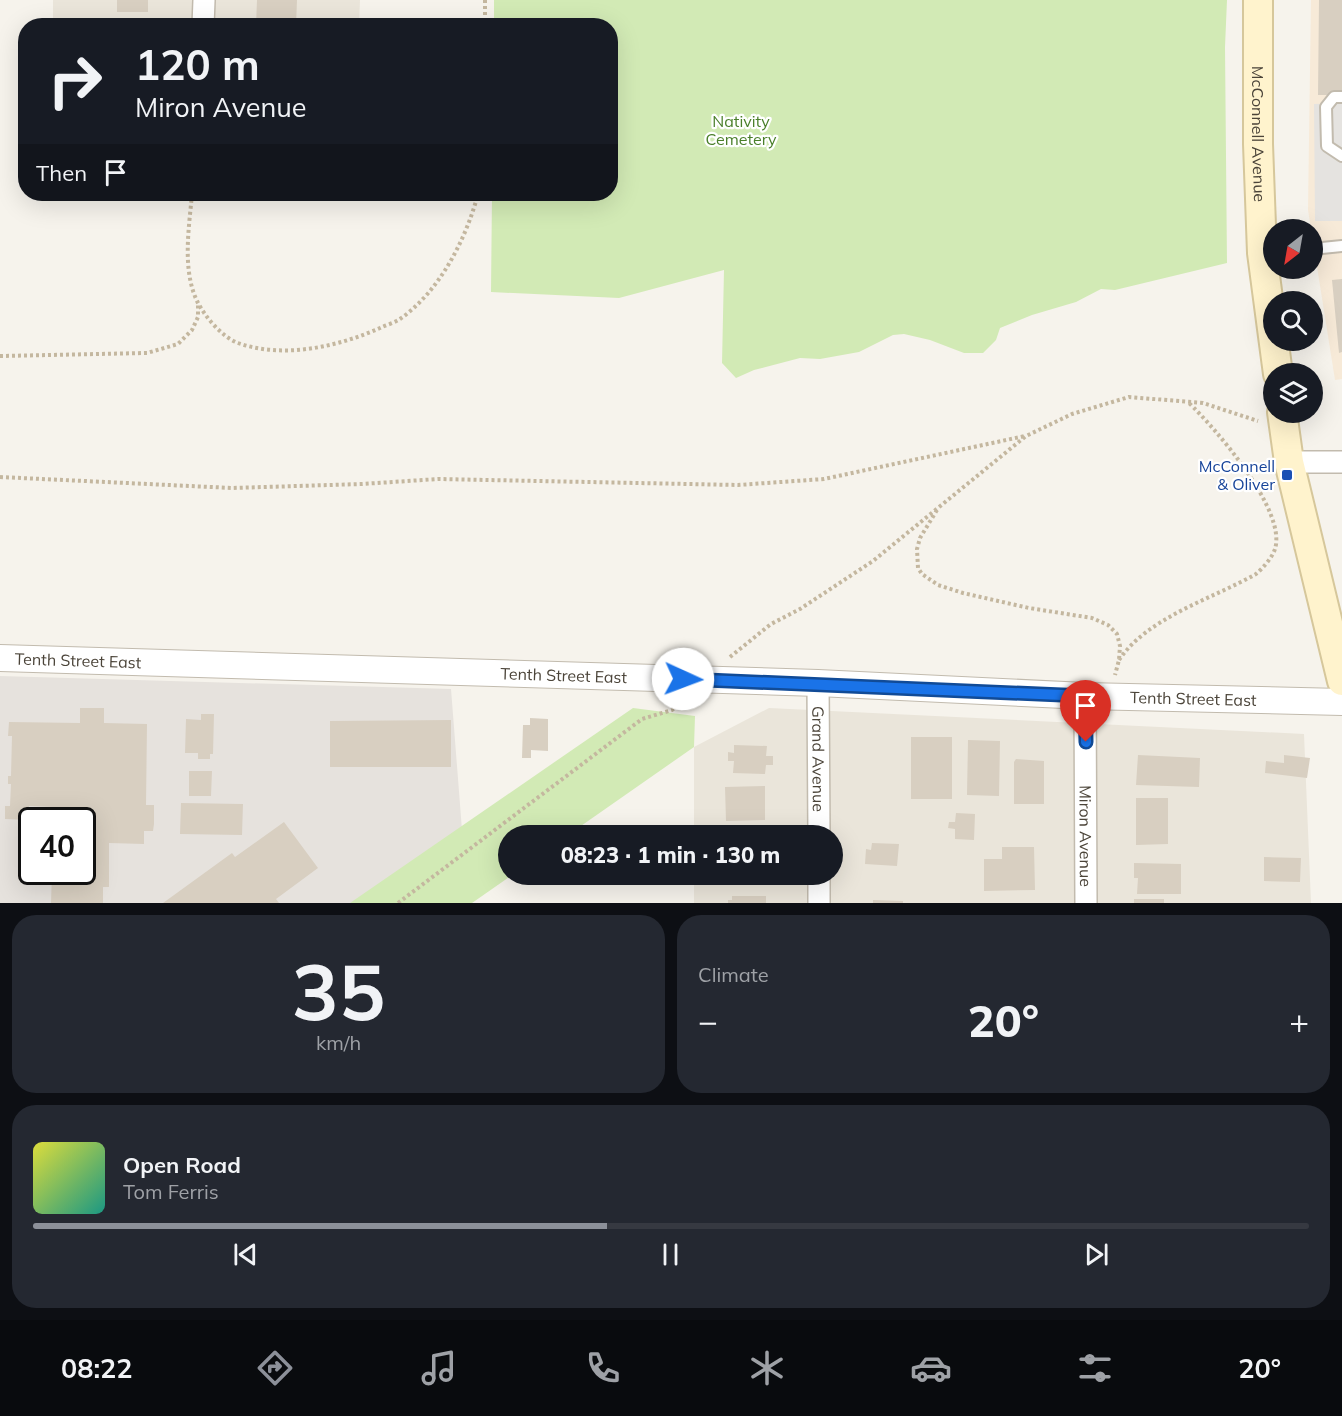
<!DOCTYPE html>
<meta charset="utf-8">
<style>
body{margin:0;font-family:Mulish,sans-serif;background:#242831;color:#f1f3f6;height:100vh;display:flex;flex-direction:column;font-size:22px;white-space:nowrap}
*{box-sizing:border-box;margin:0}
p{font-size:20px;color:#9ea1a6}
.icon{flex:none;width:33px;height:33px;fill:none;stroke:currentColor;stroke-width:2;stroke-linecap:round;stroke-linejoin:round}
.map{position:relative;height:903px;overflow:hidden}
.details{display:flex;flex-direction:column;gap:12px;padding:12px;background:#0d0f14;flex:1}
.details>*{flex:none}
.banner{position:absolute;left:18px;top:18px;width:600px;height:183px;border-radius:24px;box-shadow:0 6px 24px #0002;background:#171b24;color:#f1f3f6;overflow:hidden}
.needle{width:39px;rotate:211deg}
.fabs{position:absolute;left:1263px;top:219px;display:grid;gap:12px}
.fabs a{display:grid;place-items:center;width:60px;height:60px;border-radius:50%;background:#171b24;box-shadow:0 6px 24px #0002;font-size:30px}
.speed{position:absolute;left:18px;top:807px;display:flex;gap:12px;font-size:30px;font-weight:700;text-align:center}
.speed>*{display:grid;place-content:center;width:78px;height:78px;border-radius:50%;background:#171b24;box-shadow:0 6px 24px #0002;line-height:1}
.speed .limit{border:3px solid #111;border-radius:9px;background:#fff;color:#111}
.pin{position:absolute;display:grid;place-items:center;width:51px;height:51px;color:#fff;margin:-62px -26px;border-radius:50% 50% 50% 0;rotate:-45deg;box-shadow:0 0 6px #0007}
.pin .icon{rotate:45deg}
.me{position:absolute;width:66px;margin:-33px;rotate:92deg;stroke-linejoin:round;filter:drop-shadow(0 0 4px #0008)}
.turn{display:flex;align-items:center;gap:21px;height:126px;padding:0 18px;font-size:27px}
.turn .icon{width:78px;height:78px;stroke-width:2.5}
.turn b{display:block;font-size:42px;line-height:51px}
.then{display:flex;align-items:center;height:57px;padding:0 18px;background:#0003;gap:12px;font-size:22px}
.big{font-size:45px;font-weight:800;line-height:1.1}
.details .card{flex:1;display:flex;flex-direction:column;justify-content:center;gap:9px;min-width:0;padding:0 21px;border-radius:24px;background:#242831}
.details .dial{align-items:center;gap:0}
.dial b{font-size:78px;line-height:1}
.song{display:flex;align-items:center;gap:18px}
.cover{width:72px;height:72px;border-radius:9px;background:linear-gradient(135deg,hsl(60 70% 55%),hsl(170 70% 35%))}
.played{height:6px;border-radius:3px;background:linear-gradient(90deg,#8c9099 45%,#363941 45%)}
.keys{display:flex;justify-content:space-around;direction:ltr}
.heat{display:flex;justify-content:space-between;align-items:center;font-size:33px;direction:ltr}
.details .tiles{flex:1;display:grid;gap:12px;grid-template-columns:1fr 1fr}
.card:last-child{grid-column:span 2}
.trip{position:absolute;left:498px;top:825px;width:345px;height:60px;border-radius:30px;background:#171b24;box-shadow:0 6px 24px #0002;font-weight:800;line-height:60px;text-align:center}
.tabs{display:flex;height:96px;justify-content:space-around;align-items:center;background:#090b0e;color:#9ea1a6}
.tabs .icon{width:42px;height:42px}
.tabs .selected{color:#8c9099}
.tabs b{font-size:27px;color:#f1f3f6}
.map>svg:first-child{display:block}
.residential{fill:#eae5da}
.commercial{fill:#f7ead8}
.industrial{fill:#e6e2dd;fill-rule:evenodd}
.green{fill:#d2eab5}
.parking{fill:#e5e3e0}
.building{fill:#d8cfc1}
.lines{fill:none;stroke-linecap:round;stroke-linejoin:round}
.service-casing{stroke:#c2bbae;stroke-width:14}
.minor-casing{stroke:#c2bbae;stroke-width:24}
.tertiary-casing{stroke:#c2bbae;stroke-width:28}
.secondary-casing{stroke:#d6c79b;stroke-width:32}
.path{stroke:#c4b79f;stroke-width:4;stroke-dasharray:3 3;stroke-linecap:butt}
.service{stroke:#fff;stroke-width:10}
.minor{stroke:#fff;stroke-width:21}
.tertiary{stroke:#fff;stroke-width:26}
.secondary{stroke:#fff3cd;stroke-width:28}
.route-casing{stroke:#114b97;stroke-width:15}
.route{stroke:#1a73e8;stroke-width:10}
.transit-dot{fill:#1a4fb4;stroke:#fff;stroke-width:2}
.labels{text-anchor:middle;dominant-baseline:central;stroke-width:4.5;stroke-linejoin:round;paint-order:stroke}
.park-label{font-size:16px;fill:#4a7f2a;stroke:#fff}
.street-label{font-size:16px;fill:#4b4439;stroke:#fff}
.transit-label{font-size:16px;fill:#164399;stroke:#fff;text-anchor:end}
</style>
<div class="map">
<svg width="1342" height="903" viewBox="0 0 1342 903">
<rect width="100%" height="100%" fill="#f6f3ec"/>
<!-- residential -->
<path class="residential" d="M 53,0 L 360,0 L 359,25 L 53,26 Z
M 769,708 L 1304,734 L 1311,903 L 694,903 L 694,875 L 832,874 L 832,836 L 694,835 L 694,747 Z"/>
<!-- commercial -->
<path class="commercial" d="M 1311,0 L 1342,0 L 1342,379 L 1335,380 L 1308,210 Z"/>
<!-- industrial -->
<path class="industrial" d="M 0,676 L 451,689 L 462,830 L 354,903 L 0,903 ZM 32,820 L 82,820 L 82,872 L 32,872 Z"/>
<!-- green -->
<path class="green" d="M 494,0 L 1227,0 L 1225,47 L 1227,263 L 1115,290 L 1101,289 L 1076,302 L 1032,315 L 1000,328 L 996,340 L 983,353 L 964,353 L 930,340 L 904,334 L 893,335 L 859,352 L 820,359 L 800,358 L 754,370 L 736,378 L 722,363 L 724,270 L 619,298 L 491,292 L 492,194 L 610,194 L 610,26 L 494,25 Z
M 633,708 L 695,716 L 694,747 L 568,835 L 508,836 L 508,874 L 512,875 L 472,903 L 350,903 Z"/>
<!-- parking -->
<path class="parking" d="M 1342,103 L 1342,221 L 1315,221 L 1314,104 Z"/>
<!-- building -->
<path class="building" d="M 117,0 L 148,0 L 148,12 L 117,12 Z
M 257,0 L 297,0 L 296,26 L 256,26 Z
M 1319,0 L 1342,0 L 1342,95 L 1318,95 Z
M 1342,279 L 1342,352 L 1339,353 L 1332,280 Z
M 80,708 L 104,708 L 104,723 L 147,724 L 146,805 L 154,805 L 154,824 L 153,831 L 144,831 L 144,844 L 109,843 L 109,887 L 103,887 L 103,903 L 51,903 L 52,872 L 82,872 L 82,820 L 52,820 L 53,807 L 29,806 L 28,820 L 5,819 L 5,806 L 10,806 L 11,784 L 8,784 L 8,776 L 11,776 L 12,736 L 8,736 L 9,722 L 80,723 Z
M 201,714 L 214,714 L 213,754 L 210,754 L 210,759 L 198,759 L 198,753 L 185,753 L 186,719 L 201,720 Z
M 530,718 L 548,719 L 548,751 L 531,750 L 531,758 L 522,758 L 523,725 L 530,725 Z
M 451,720 L 451,767 L 330,767 L 330,721 Z
M 911,737 L 952,737 L 952,799 L 911,799 Z
M 968,740 L 1000,741 L 999,796 L 967,795 Z
M 734,745 L 767,746 L 766,756 L 773,756 L 773,765 L 766,765 L 765,774 L 733,773 L 734,761 L 728,761 L 728,752 L 734,753 Z
M 1138,755 L 1200,758 L 1199,787 L 1136,785 Z
M 1284,755 L 1310,758 L 1307,778 L 1265,773 L 1266,761 L 1284,763 Z
M 1016,759 L 1044,761 L 1044,804 L 1014,804 L 1014,762 Z
M 189,771 L 212,771 L 211,796 L 189,796 Z
M 765,786 L 765,820 L 726,821 L 725,787 Z
M 1136,798 L 1168,798 L 1168,844 L 1136,845 Z
M 181,803 L 243,804 L 242,835 L 180,834 Z
M 956,813 L 975,814 L 974,840 L 955,839 L 955,829 L 948,828 L 949,822 L 955,822 Z
M 284,822 L 318,868 L 276,899 L 279,903 L 163,903 L 232,853 L 235,857 Z
M 872,843 L 899,844 L 897,866 L 865,864 L 866,849 L 871,850 Z
M 1002,847 L 1034,847 L 1035,890 L 984,891 L 984,859 L 1002,859 Z
M 1264,857 L 1301,858 L 1300,882 L 1264,881 Z
M 1134,863 L 1181,864 L 1181,894 L 1137,894 L 1138,878 L 1134,878 Z
M 732,896 L 766,896 L 766,903 L 728,903 L 728,900 L 732,900 Z
M 1134,899 L 1164,899 L 1164,903 L 1134,903 Z
M 873,900 L 903,901 L 903,903 L 873,903 Z"/>
<g class="lines">
<defs>
<path id="service" d="M 1342,97 L 1334,97 L 1326,107 L 1327,146 L 1342,156
M 1312,249 L 1342,246"/>
<g id="minor">
<path d="M 203,26 L 204,0"/>
<path d="M 1289,462 L 1342,462"/>
<path id="s1" d="M 818,683 L 819,836"/>
<path id="s2" d="M 1085,696 L 1086,903"/>
<path d="M 819,874 L 819,903"/>
</g>
<g id="tertiary">
<path id="s3" d="M 0,658 L 818,683 L 1085,696 L 1342,702"/>
</g>
<g id="secondary">
<path id="s4" d="M 1258,0 L 1258,144 L 1262,253 L 1278,374"/>
<path d="M 1282,412 L 1289,462 L 1342,681"/>
</g>
</defs>
<!-- service casing -->
<use href="#service" class="service-casing"/>
<!-- minor casing -->
<use href="#minor" class="minor-casing"/>
<!-- tertiary casing -->
<use href="#tertiary" class="tertiary-casing"/>
<!-- secondary casing -->
<use href="#secondary" class="secondary-casing"/>
<!-- path -->
<path class="path" d="M 485,0 L 485,26
M 192,194 C 189,228 182,269 197,301 C 205,317 222,337 238,343 C 283,359 337,347 380,328 C 386,325 394,323 400,319 C 440,291 466,239 478,194
M 0,356 L 147,353 L 178,344 L 192,330 L 198,317 L 198,303
M 0,477 L 232,488 L 362,484 L 438,479 L 738,485 L 824,479 L 1025,436
M 937,510 L 920,538 L 917,549 L 918,568 L 922,574 L 938,585 L 963,593 L 1029,608 L 1092,618 L 1108,625 L 1117,634 L 1120,646 L 1119,660 L 1115,675
M 730,657 L 771,624 L 800,609 L 873,561 L 1026,436 L 1072,414 L 1129,397 L 1203,403 L 1258,421
M 1119,660 C 1148,617 1212,599 1256,574 C 1263,568 1272,558 1275,549 C 1287,510 1215,428 1188,402
M 398,903 L 642,719 L 672,710 L 680,703"/>
<!-- service -->
<use href="#service" class="service"/>
<!-- minor -->
<use href="#minor" class="minor"/>
<!-- tertiary -->
<use href="#tertiary" class="tertiary"/>
<!-- secondary -->
<use href="#secondary" class="secondary"/>
</g>
<g class="lines">
<defs>
<path id="route" d="M 683,679 L 1085,696 L 1086,742"/>
</defs>
<!-- route casing -->
<use href="#route" class="route-casing"/>
<!-- route -->
<use href="#route" class="route"/>
</g>
<!-- markers -->
<rect class="transit-dot" x="1281" y="469" width="12" height="12" rx="3"/>
<g class="labels">
<!-- park labels -->
<g class="park-label">
<text x="741" y="121">Nativity<tspan x="741" dy="18">Cemetery</tspan></text>
</g>
<!-- street labels -->
<g class="street-label">
<text stroke="none"><textPath href="#s4" startOffset="134">McConnell Avenue</textPath></text>
<text stroke="none"><textPath href="#s3" startOffset="78">Tenth Street East</textPath></text>
<text stroke="none"><textPath href="#s3" startOffset="564">Tenth Street East</textPath></text>
<text stroke="none"><textPath href="#s3" startOffset="1194">Tenth Street East</textPath></text>
<text stroke="none"><textPath href="#s1" startOffset="76">Grand Avenue</textPath></text>
<text stroke="none"><textPath href="#s2" startOffset="140">Miron Avenue</textPath></text>
</g>
<!-- transit labels -->
<g class="transit-label">
<text x="1275" y="466">McConnell<tspan x="1275" dy="18">&amp; Oliver</tspan></text>
</g>
</g>
</svg>
<div class="fabs">
<a><svg class="needle" viewBox="-14 -14 28 28"><path d="M0-13l5 13h-10z" fill="#e53935"/><path d="M0 13l5-13h-10z" fill="#9ea1a6"/></svg></a>
<a><svg class="icon" aria-label="search" viewBox="0 0 24 24"><circle cx="10" cy="10" r="6"/><path d="M15 15l6 6"/></svg></a>
<a><svg class="icon" aria-label="layers" viewBox="0 0 24 24"><path d="M12 4l9 5-9 5-9-5zM3 14l9 5 9-5"/></svg></a>
</div>
<div class="speed"><div class="limit">40</div></div>
<div class="pin" style="left:1086px;top:742px;background:#d93025"><svg class="icon" aria-label="arrive" viewBox="0 0 24 24"><path d="M6 21V4h12l-3 4 3 4H6"/></svg></div>
<svg class="me" style="left:683px;top:679px" viewBox="-20 -20 40 40"><circle r="19" fill="#fff"/><path d="M0-13L10 11 0 6-10 11z" fill="#1a73e8"/></svg>
<div class="trip">08:23 · 1 min · 130 m</div>
<div class="banner">
<div class="turn"><svg class="icon" aria-label="right" viewBox="0 0 24 24"><path d="M7 20v-9h11M14 6l5 5-5 5"/></svg><div><b>120 m</b>Miron Avenue</div></div>
<div class="then">Then<svg class="icon" aria-label="arrive" viewBox="0 0 24 24"><path d="M6 21V4h12l-3 4 3 4H6"/></svg></div>
</div>
</div>
<section class="details">
<div class="tiles">
<div class="card dial"><b>35</b><p>km/h</p></div>
<div class="card"><p>Climate</p>
<div class="heat"><a>−</a><b class="big">20°</b><a>+</a></div>
</div>
<div class="card">
<div class="song"><i class="cover"></i><div><b>Open Road</b><p>Tom Ferris</p></div></div>
<div class="played"></div>
<div class="keys"><svg class="icon" aria-label="previous" viewBox="0 0 24 24"><path d="M18 5L8 12l10 7zM5 5v14"/></svg><svg class="icon" aria-label="pause" viewBox="0 0 24 24"><path d="M8 5v14M16 5v14"/></svg><svg class="icon" aria-label="next" viewBox="0 0 24 24"><path d="M6 5l10 7-10 7zM19 5v14"/></svg></div>
</div>
</div>
</section>
<nav class="tabs">
<b>08:22</b>
<svg class="icon selected" aria-label="directions" viewBox="0 0 24 24"><path d="M12 3l9 9-9 9-9-9zM9 14v-3h6M13 9l2 2-2 2"/></svg>
<svg class="icon" aria-label="music" viewBox="0 0 24 24"><path d="M9 18V5l10-2v13"/><circle cx="6" cy="18" r="3"/><circle cx="16" cy="16" r="3"/></svg>
<svg class="icon" aria-label="phone" viewBox="0 0 24 24"><path d="M5 4h4l2 5-3 2q2 4 5 5l2-3 5 2v4C11 20 4 13 5 4z"/></svg>
<svg class="icon" aria-label="climate" viewBox="0 0 24 24"><path d="M12 3v18M4 7l16 10M4 17L20 7"/></svg>
<svg class="icon" aria-label="car" viewBox="0 0 24 24"><path d="M5 17H2v-5l4-1 3-4h7l3 4 3 1v5h-3M9 17h6M6 11h13"/><circle cx="7" cy="17" r="2"/><circle cx="17" cy="17" r="2"/></svg>
<svg class="icon" aria-label="filters" viewBox="0 0 24 24"><path d="M4 7h16M4 17h16"/><circle cx="9" cy="7" r="2"/><circle cx="15" cy="17" r="2"/></svg>
<b>20°</b>
</nav>
